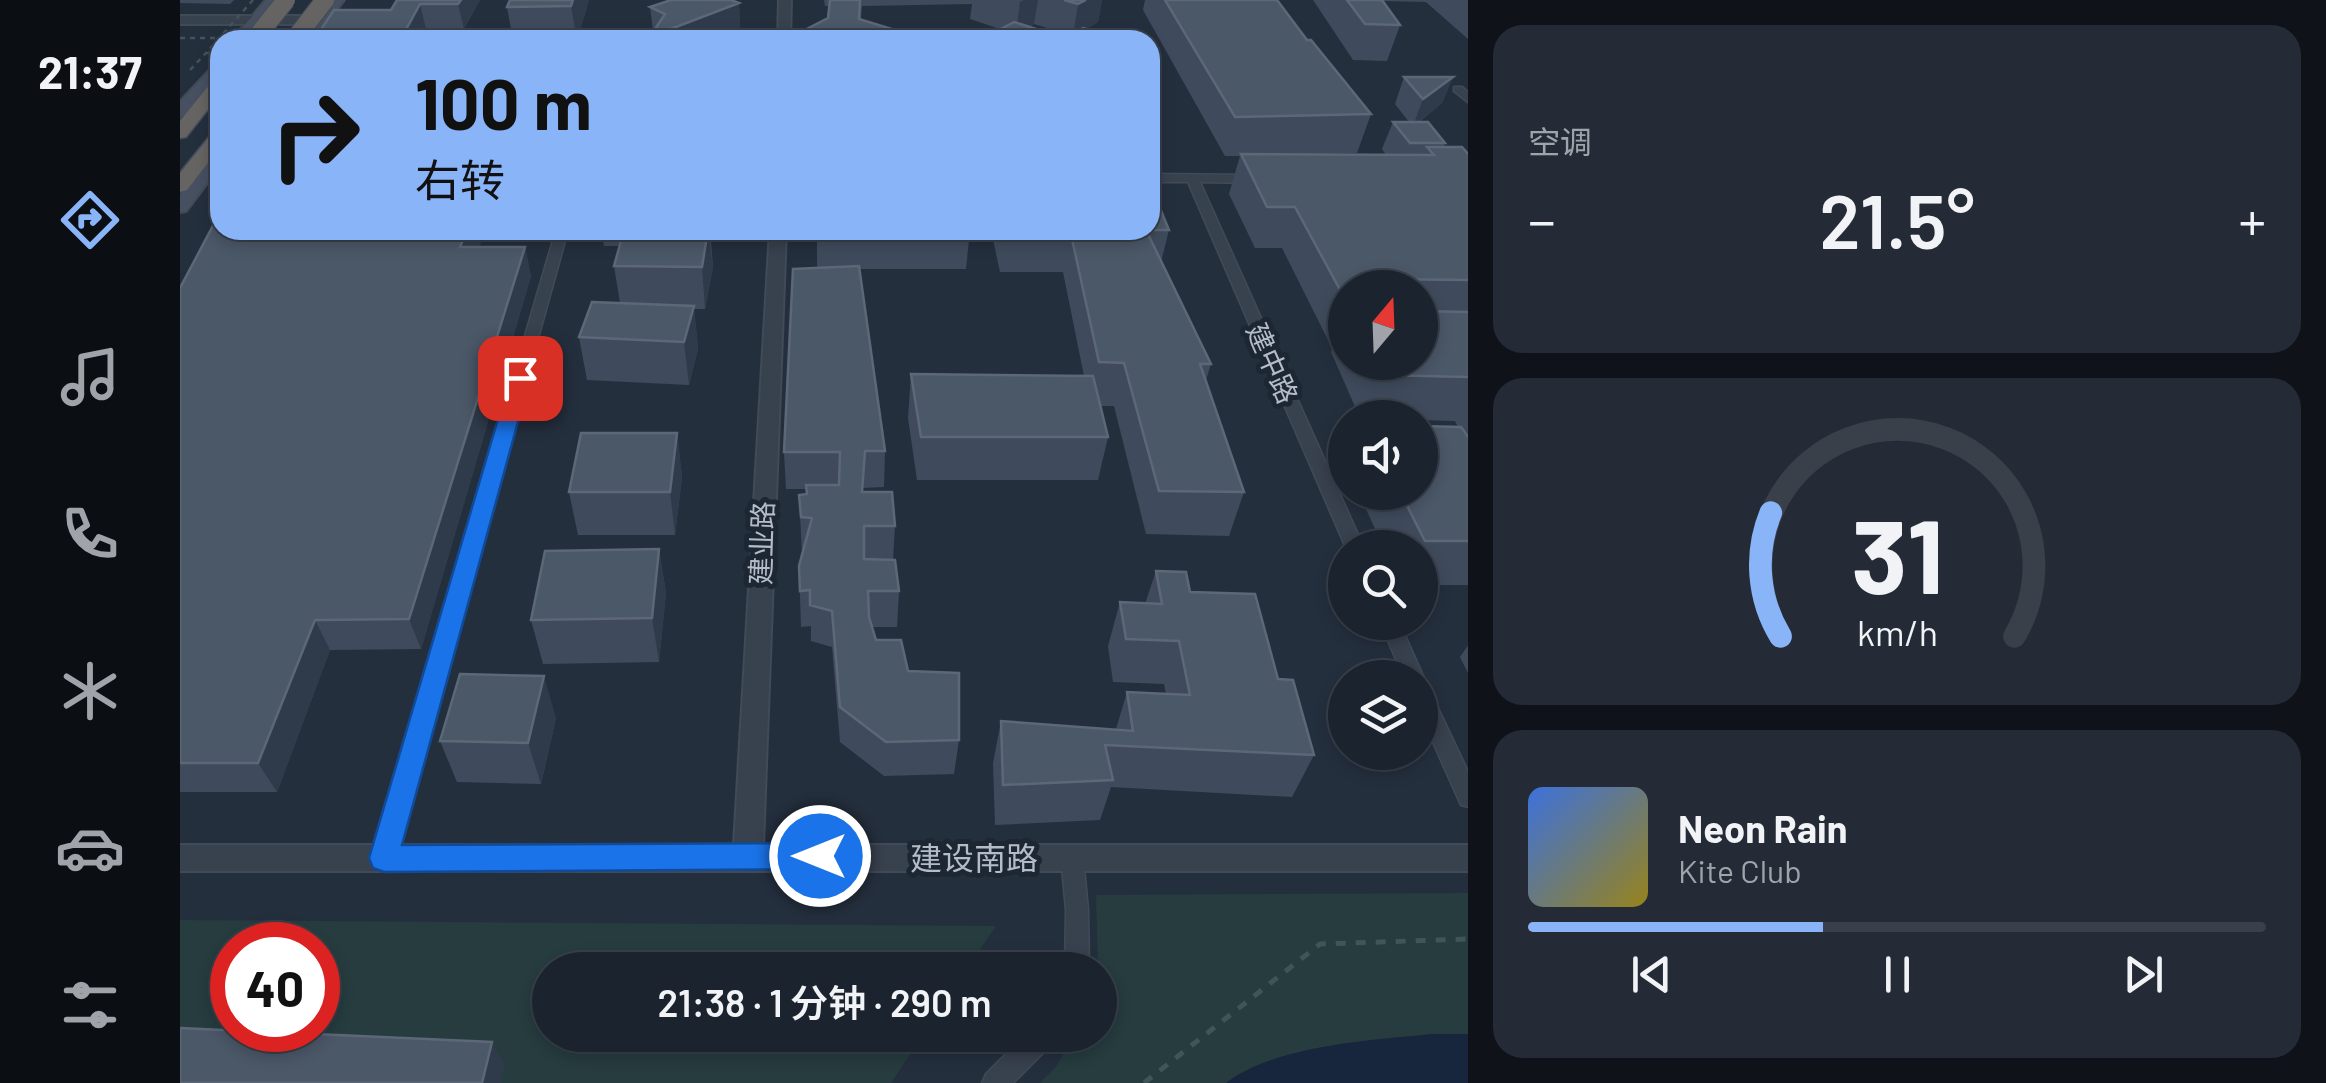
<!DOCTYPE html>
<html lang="zh">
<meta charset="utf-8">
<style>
body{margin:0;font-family:Barlow,"Noto Sans SC",sans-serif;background:#242b36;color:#f1f3f6;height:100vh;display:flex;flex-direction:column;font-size:38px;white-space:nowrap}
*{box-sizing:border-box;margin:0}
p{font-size:32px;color:#a0a4aa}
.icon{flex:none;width:55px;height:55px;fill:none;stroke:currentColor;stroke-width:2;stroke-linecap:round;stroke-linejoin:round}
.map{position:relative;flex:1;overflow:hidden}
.sheet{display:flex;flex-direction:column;gap:25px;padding:25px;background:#0f1319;width:858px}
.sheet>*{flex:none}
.banner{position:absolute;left:30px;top:30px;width:950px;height:210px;border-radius:30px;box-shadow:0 5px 15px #0003,0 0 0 2px #39404a;background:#8ab4f8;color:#111;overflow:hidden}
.needle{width:65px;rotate:19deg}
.controls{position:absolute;left:1148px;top:270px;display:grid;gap:20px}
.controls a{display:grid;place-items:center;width:110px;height:110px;border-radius:50%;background:#1b232e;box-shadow:0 5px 15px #0003,0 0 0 2px #39404a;font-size:50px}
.speed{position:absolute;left:30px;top:922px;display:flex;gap:20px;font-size:50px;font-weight:700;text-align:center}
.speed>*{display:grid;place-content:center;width:130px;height:130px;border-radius:50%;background:#1b232e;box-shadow:0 5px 15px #0003,0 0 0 2px #39404a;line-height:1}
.speed .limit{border:15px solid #d22;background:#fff;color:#111}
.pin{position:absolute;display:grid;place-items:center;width:85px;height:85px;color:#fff;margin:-42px;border-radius:20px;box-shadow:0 5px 15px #0006}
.me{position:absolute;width:110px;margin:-55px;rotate:270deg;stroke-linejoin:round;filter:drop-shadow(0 0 8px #0008)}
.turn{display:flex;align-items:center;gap:35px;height:210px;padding:0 40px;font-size:45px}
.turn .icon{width:130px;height:130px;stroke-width:2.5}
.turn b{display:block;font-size:70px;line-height:85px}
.big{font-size:75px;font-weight:600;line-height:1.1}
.sheet .card{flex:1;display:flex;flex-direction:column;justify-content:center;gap:15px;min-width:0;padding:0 35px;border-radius:30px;background:#242b36}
.sheet .dial{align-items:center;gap:0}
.dial svg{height:260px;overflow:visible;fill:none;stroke:#39404a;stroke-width:7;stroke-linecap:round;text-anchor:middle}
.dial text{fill:#f1f3f6;stroke:none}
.song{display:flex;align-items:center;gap:30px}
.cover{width:120px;height:120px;border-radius:15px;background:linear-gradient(135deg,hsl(220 70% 55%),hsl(50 70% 35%))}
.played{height:10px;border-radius:5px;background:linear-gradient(90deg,#8ab4f8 40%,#39404a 40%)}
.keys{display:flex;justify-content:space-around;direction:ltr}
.heat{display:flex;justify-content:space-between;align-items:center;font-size:55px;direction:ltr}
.trip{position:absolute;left:352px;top:952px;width:585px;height:100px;border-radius:50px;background:#1b232e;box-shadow:0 5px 15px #0003,0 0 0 2px #39404a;font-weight:600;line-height:100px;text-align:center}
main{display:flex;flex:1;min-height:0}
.dock{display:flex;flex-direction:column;width:180px;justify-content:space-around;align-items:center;background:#0b0e12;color:#a0a4aa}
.dock .icon{width:70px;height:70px}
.dock .on{color:#8ab4f8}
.dock b{font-size:45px;color:#f1f3f6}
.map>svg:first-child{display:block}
.green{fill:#263c3f;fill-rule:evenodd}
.water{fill:#17263c}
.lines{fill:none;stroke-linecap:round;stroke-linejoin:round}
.minor-casing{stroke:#414a57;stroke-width:3}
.tertiary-casing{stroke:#414a57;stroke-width:4}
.secondary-casing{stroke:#414a57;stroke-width:4}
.trunk-casing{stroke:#434c59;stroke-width:3}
.path-far1{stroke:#3f5557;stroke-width:2.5;stroke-dasharray:5 5;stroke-linecap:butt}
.path{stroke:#3f5557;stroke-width:5;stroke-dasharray:10 10;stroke-linecap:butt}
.minor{fill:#38414e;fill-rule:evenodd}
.tertiary{fill:#38414e;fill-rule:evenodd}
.secondary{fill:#465061;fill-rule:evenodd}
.trunk{fill:#656462;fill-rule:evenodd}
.trunk-bridge-casing{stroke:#434c59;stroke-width:20;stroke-linecap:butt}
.path-bridge{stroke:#3f5557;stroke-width:2.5;stroke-dasharray:5 5;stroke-linecap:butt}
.trunk-bridge{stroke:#656462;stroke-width:18}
.wall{fill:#3f4b5c;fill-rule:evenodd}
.shaded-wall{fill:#2f3b4b}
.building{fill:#4b5868;stroke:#5c6777;stroke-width:2.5}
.route{fill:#1a73e8;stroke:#114b97;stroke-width:2.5}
.labels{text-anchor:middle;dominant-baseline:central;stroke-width:10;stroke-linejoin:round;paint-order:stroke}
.street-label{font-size:28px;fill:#b4bcc9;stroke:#1d2633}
.near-street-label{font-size:32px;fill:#b4bcc9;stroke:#1d2633}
</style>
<main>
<nav class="dock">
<b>21:37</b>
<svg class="icon on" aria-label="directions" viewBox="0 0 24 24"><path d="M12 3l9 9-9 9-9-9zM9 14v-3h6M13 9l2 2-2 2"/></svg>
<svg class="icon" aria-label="music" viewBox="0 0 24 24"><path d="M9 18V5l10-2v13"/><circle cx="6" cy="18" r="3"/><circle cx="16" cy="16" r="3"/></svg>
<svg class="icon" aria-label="phone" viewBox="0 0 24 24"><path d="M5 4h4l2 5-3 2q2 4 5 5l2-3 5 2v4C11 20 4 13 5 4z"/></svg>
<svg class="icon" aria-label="climate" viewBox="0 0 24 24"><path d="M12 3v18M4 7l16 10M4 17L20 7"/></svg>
<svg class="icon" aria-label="car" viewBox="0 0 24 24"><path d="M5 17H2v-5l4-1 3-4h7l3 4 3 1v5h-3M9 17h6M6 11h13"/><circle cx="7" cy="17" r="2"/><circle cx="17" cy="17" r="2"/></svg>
<svg class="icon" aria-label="filters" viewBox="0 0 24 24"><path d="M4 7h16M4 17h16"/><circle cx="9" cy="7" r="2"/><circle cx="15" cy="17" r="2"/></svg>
</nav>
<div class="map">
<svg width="1289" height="1083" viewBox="0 0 1289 1083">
<rect width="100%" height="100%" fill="#242f3e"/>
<!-- green -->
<path class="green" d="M 1288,893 L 1288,1034 C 1222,1035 1099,1043 1046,1083 L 860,1083 L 876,1067 L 894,1035 L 920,1035 L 916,895 Z
M 0,920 L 816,926 L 786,970 L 370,970 L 370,1035 L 743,1035 L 711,1083 L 0,1083 ZM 52,945 L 138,945 L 138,1030 L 52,1030 Z"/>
<!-- water -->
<path class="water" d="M 1251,1034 L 1288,1034 L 1288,1083 L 1046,1083 C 1096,1045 1189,1041 1251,1034 Z"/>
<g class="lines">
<defs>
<path id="minor" d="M 1274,87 L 1282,87 L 1289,93 L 1289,103 L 1274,91 Z
M 40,173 L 40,181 L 23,181 L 17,177 L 23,173 Z
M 970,174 L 1074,175 L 1080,179 L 1074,183 L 1020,182 L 1184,548 L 1166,548 L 1008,182 L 970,182 Z
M 376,230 L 388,230 L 214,858 L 211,865 L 203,868 L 195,865 L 192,858 Z
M 1200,622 L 1219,622 L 1244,678 L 1241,683 L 1247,685 L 1289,774 L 1289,807 L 1281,805 L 1240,713 L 1240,678 L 1224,678 Z
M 892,847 L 900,850 L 903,857 L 908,910 L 909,970 L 885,970 L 886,910 L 881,857 L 884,850 Z
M 845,1035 L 875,1035 L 872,1044 L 833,1083 L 802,1083 L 806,1074 Z"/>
<path id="tertiary" d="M 599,0 L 611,0 L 610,40 L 598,40 Z
M 0,16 L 142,16 L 148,20 L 142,24 L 0,24 Z
M 590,230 L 606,230 L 583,845 L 1289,845 L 1289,871 L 0,871 L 0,845 L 554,845 Z"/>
<path id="secondary" d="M 86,0 L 100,0 L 67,40 L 52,40 Z
M 150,0 L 164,0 L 133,40 L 119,40 Z
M 40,59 L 40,73 L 6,115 L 0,117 L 0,102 Z
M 40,149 L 40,166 L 6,211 L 0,212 L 0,195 L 34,150 Z"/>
<path id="trunk" d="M 40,78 L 40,94 L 6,137 L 0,138 L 0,121 L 34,79 Z
M 40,130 L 40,147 L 7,190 L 0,192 L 0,173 L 34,131 Z"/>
</defs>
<!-- minor casing -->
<use href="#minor" class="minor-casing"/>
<!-- tertiary casing -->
<use href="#tertiary" class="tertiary-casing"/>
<!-- secondary casing -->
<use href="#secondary" class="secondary-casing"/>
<!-- trunk casing -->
<use href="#trunk" class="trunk-casing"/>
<!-- path-far1 -->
<path class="path-far1" d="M 0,38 L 39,38
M 10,70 L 26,53"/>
<!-- path -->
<path class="path" d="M 964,1083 L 1140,944 L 1289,939"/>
<!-- minor -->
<use href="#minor" class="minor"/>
<!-- tertiary -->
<use href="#tertiary" class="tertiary"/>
<!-- secondary -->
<use href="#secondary" class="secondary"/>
<!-- trunk -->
<use href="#trunk" class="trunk"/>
<defs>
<path id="trunk-bridge" d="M 74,40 L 106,0
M 114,40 L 145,0"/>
</defs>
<!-- trunk-bridge casing -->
<use href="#trunk-bridge" class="trunk-bridge-casing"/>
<!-- path-bridge -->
<path class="path-bridge" d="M 40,53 L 26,53 L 73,0"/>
<!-- trunk-bridge -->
<use href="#trunk-bridge" class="trunk-bridge"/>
</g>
<!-- wall -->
<path class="wall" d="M 0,0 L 54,0 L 50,4 L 0,3 Z
M 217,0 L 300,0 L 284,29 L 246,29 L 241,38 L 134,40 L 211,10 Z
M 330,0 L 409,0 L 397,40 L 333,40 L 327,7 Z
M 644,0 L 922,0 L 918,22 L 906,29 L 941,40 L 802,40 L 820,29 L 790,19 L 792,4 L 682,6 L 681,19 L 712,29 L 711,40 L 648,40 L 650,6 L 645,6 ZM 854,24 L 890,35 L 885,38 L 850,27 Z
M 965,0 L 1097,0 L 1127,40 L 1191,114 L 1177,153 L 1117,154 L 1206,155 L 1202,149 L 1213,122 L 1229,122 L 1215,104 L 1224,77 L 1273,77 L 1262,103 L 1239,122 L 1265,143 L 1264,147 L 1289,155 L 1289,585 L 1240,585 L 1240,548 L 1204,548 L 1178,492 L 1240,492 L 1278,427 L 1275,421 L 1240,420 L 1240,418 L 1180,418 L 1151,352 L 1152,348 L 1102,248 L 1075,248 L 1049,194 L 1060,156 L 1045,156 L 963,10 ZM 1165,288 L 1240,288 L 1240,362 L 1165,362 Z
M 1129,0 L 1289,0 L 1289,40 L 1246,2 L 1202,1 L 1220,25 L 1207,61 L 1173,60 L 1133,0 Z
M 559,3 L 560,32 L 539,40 L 470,40 L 473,31 L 470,7 Z
M 621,32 L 648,40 L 622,40 Z
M 40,230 L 306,230 L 299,247 L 345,247 L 351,276 L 241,649 L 150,650 L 97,792 L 0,792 L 0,288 Z
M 421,230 L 530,230 L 533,267 L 525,309 L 514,309 L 518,349 L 509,385 L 407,380 L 399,337 L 440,303 L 434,266 L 440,246 L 424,246 Z
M 637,230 L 790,230 L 786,269 L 679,269 L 705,451 L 704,487 L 683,488 L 683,492 L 715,526 L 713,560 L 719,591 L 717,627 L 692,627 L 696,640 L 728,671 L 779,740 L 774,774 L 704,776 L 660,742 L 652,647 L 631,641 L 631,626 L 621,627 L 619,566 L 622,554 L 619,495 L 626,494 L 626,489 L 606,489 L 604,452 L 637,268 Z
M 811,230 L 989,230 L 981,262 L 1031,364 L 1026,380 L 1064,492 L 1049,536 L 966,534 L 934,406 L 920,406 L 928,437 L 918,480 L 737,480 L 728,418 L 731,374 L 904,376 L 883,272 L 820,272 Z
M 497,433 L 502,477 L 495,535 L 398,535 L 389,492 Z
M 479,549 L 486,593 L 479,662 L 363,664 L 351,620 Z
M 976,571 L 1010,592 L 1098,679 L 1134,755 L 1112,797 L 931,787 L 920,820 L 815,825 L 813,763 L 821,721 L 936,729 L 947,692 L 986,694 L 984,684 L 933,682 L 928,646 L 940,602 L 965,604 Z
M 1289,644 L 1289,675 L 1280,657 Z
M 376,718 L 361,784 L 277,782 L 260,741 Z"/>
<!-- shaded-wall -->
<path class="shaded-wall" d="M 281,0 L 300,0 L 284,29 L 278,4 Z
M 393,0 L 409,0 L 397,40 L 391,6 Z
M 844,0 L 858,0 L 854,24 L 836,34 L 840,2 Z
M 906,0 L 922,0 L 918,22 L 893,36 L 898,4 Z
M 559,3 L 560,32 L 539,40 L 470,40 L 470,37 Z
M 240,4 L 246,29 L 240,40 L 222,37 Z
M 712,29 L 711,40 L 692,40 Z
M 1273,77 L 1262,103 L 1233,126 L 1243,99 Z
M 287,230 L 306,230 L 288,276 L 280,247 Z
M 528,230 L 533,267 L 525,309 L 522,267 Z
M 345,247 L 351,276 L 241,649 L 229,619 Z
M 514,306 L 518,349 L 509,385 L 504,342 Z
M 497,433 L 502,477 L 495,535 L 490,492 Z
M 479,549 L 486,593 L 479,662 L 472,618 Z
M 135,620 L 150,650 L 97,792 L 78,763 Z
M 364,676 L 376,718 L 361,784 L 348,743 Z
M 312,1042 L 325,1065 L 321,1083 L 302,1083 Z"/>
<!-- building -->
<path class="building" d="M 217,0 L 281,0 L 278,4 L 240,4 L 222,37 L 257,40 L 134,40 L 154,10 L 211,10 Z
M 330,0 L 393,0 L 391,6 L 327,7 Z
M 491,0 L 551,0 L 559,3 L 470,37 L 485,14 L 470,7 Z
M 650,0 L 680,0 L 679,19 L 712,29 L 692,40 L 648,40 L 621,32 L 648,18 Z
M 884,0 L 906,0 L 898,4 Z
M 985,0 L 1097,0 L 1127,40 L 1131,40 L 1191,114 L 1055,117 Z
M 1167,0 L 1202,0 L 1220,25 L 1185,24 Z
M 834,22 L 885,38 L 881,40 L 806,40 L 802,39 Z
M 903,28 L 941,40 L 882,40 Z
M 1224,77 L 1273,77 L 1243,99 Z
M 1213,122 L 1248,122 L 1265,143 L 1230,143 Z
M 1247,147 L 1282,147 L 1289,155 L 1289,280 L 1198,279 L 1198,288 L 1165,288 L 1165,299 L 1115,207 L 1087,207 L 1061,154 L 1254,155 Z
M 970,184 L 989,230 L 966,230 L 1031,364 L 1020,364 L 1064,492 L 979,491 L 944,363 L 919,362 L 890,230 L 826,231 L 970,230 Z
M 37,218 L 40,218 L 40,230 L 287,230 L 280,247 L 345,247 L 229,619 L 135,620 L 78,763 L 0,763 L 0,288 Z
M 444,230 L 528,230 L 522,267 L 434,266 Z
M 679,266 L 705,451 L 685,451 L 682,492 L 712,492 L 715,526 L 684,526 L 684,559 L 715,560 L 719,591 L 688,591 L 689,617 L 696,640 L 721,640 L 728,671 L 779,673 L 779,740 L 706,742 L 660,707 L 652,611 L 630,605 L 630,590 L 620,591 L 619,566 L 632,518 L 621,517 L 619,495 L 627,494 L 626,485 L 659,485 L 660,452 L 604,452 L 613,269 Z
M 412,302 L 514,306 L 504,342 L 399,337 Z
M 1240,311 L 1289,312 L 1289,377 L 1200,375 L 1193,362 L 1240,362 Z
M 731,374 L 913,376 L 928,437 L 741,437 Z
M 1240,426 L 1281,427 L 1289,438 L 1289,541 L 1245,541 L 1220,492 L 1240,492 Z
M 401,433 L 497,433 L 490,492 L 389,492 Z
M 479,549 L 472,618 L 351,620 L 365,551 Z
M 976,571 L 1006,572 L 1010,592 L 1075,594 L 1098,679 L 1113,680 L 1134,755 L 925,745 L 933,780 L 823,785 L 821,721 L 953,731 L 947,692 L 1010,695 L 999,641 L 946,639 L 940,602 L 982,604 Z
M 280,674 L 364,676 L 348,743 L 260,741 Z
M 0,1028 L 312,1042 L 302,1083 L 0,1083 Z"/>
<!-- route -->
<path class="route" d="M 340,372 L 350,378 L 222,845 L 640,843 L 650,847 L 654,856 L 650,866 L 640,869 L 204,872 L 193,868 L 189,858 L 330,378 Z"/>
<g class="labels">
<!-- street labels -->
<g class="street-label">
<text transform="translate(1093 363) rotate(66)">建中路</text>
<text transform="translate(581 543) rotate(-88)">建业路</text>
</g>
<!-- near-street labels -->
<g class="near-street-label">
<text x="794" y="857">建设南路</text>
</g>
</g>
</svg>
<div class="controls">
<a><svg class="needle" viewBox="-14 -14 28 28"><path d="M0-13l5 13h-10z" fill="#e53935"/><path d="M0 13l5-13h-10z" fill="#a0a4aa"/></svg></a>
<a><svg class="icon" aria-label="sound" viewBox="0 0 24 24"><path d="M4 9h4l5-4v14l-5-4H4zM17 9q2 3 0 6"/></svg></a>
<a><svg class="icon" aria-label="search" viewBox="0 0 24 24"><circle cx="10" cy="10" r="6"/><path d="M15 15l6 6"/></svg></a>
<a><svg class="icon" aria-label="layers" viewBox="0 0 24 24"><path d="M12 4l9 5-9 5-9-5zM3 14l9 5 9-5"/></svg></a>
</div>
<div class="speed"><div class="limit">40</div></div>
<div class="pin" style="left:340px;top:378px;background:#d93025"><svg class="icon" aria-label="arrive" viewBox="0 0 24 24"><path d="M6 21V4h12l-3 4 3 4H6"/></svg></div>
<svg class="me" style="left:640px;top:856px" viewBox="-20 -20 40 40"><circle r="17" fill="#1a73e8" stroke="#fff" stroke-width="3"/><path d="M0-11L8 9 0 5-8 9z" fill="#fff"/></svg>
<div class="trip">21:38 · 1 分钟 · 290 m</div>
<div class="banner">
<div class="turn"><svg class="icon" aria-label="right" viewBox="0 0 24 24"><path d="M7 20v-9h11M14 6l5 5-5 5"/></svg><div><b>100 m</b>右转</div></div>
</div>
</div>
<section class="sheet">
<div class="card"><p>空调</p>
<div class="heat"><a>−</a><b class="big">21.5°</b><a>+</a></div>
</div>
<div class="card dial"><svg viewBox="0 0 100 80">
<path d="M14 69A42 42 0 1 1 86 69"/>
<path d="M14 69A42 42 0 0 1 11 31" stroke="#8ab4f8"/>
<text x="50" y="56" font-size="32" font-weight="700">31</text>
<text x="50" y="72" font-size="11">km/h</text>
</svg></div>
<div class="card">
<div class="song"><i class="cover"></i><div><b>Neon Rain</b><p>Kite Club</p></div></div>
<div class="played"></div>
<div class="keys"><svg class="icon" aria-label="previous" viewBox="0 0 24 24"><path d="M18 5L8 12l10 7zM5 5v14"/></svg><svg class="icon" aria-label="pause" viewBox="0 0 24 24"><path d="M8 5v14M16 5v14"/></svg><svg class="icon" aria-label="next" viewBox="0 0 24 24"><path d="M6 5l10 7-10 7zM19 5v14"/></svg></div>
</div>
</section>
</main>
